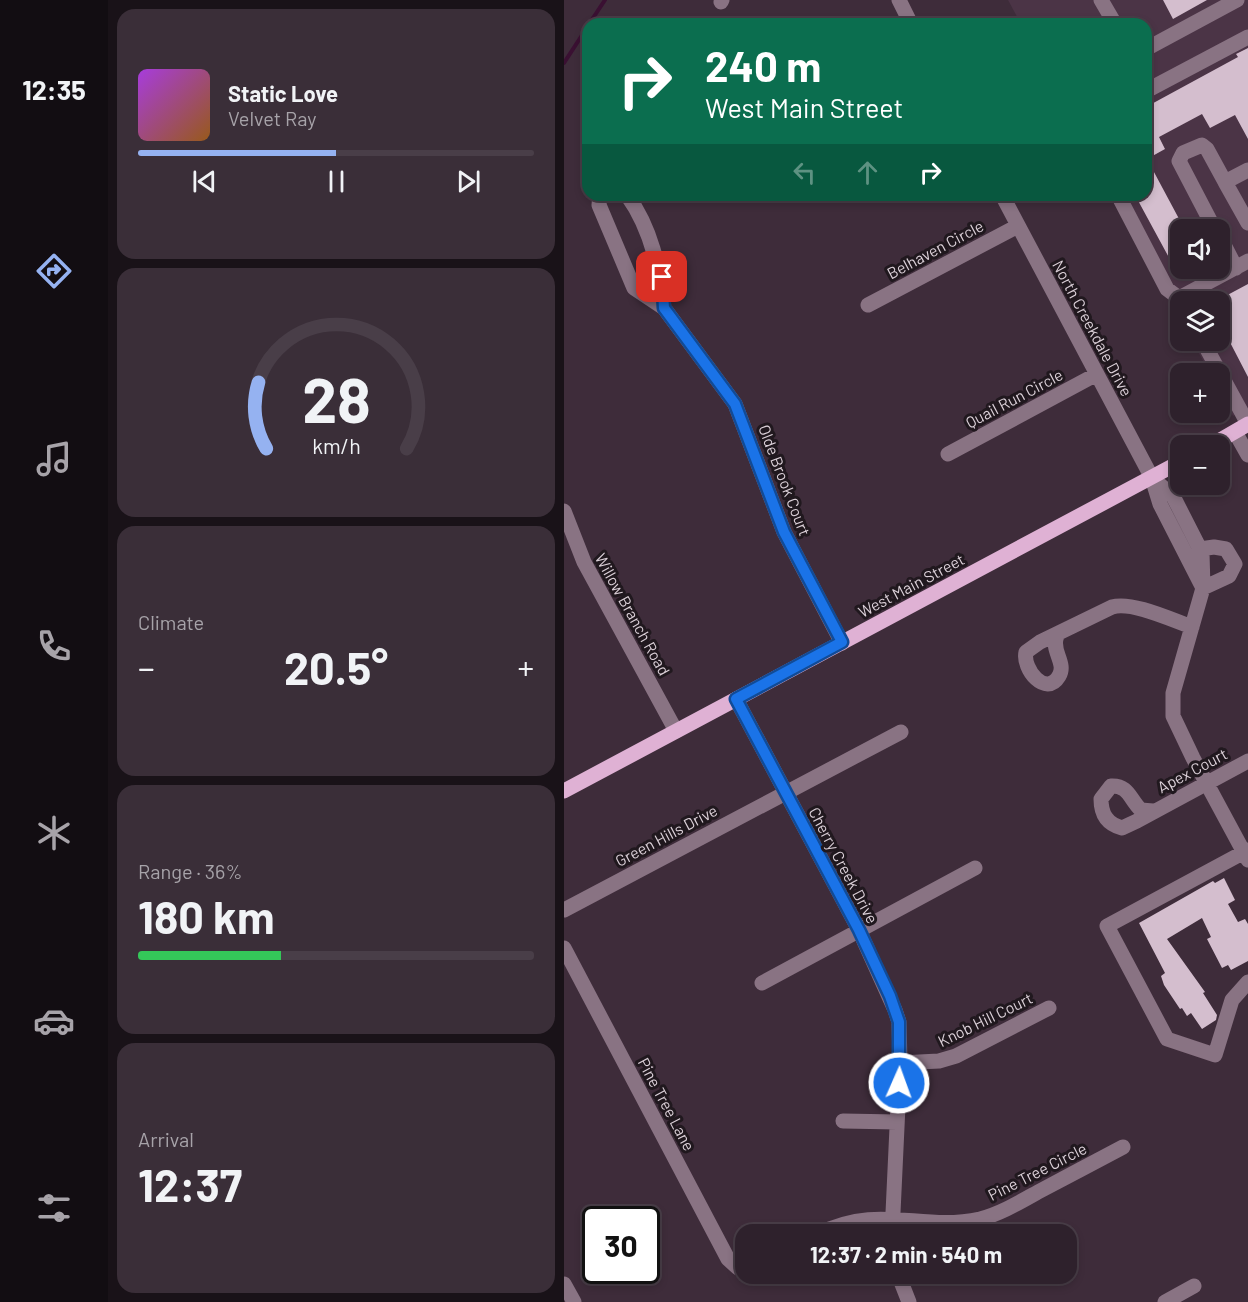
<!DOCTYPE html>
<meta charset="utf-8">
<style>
body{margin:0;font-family:Barlow,sans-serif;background:#3a2e38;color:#f1f3f6;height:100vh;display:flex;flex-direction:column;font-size:22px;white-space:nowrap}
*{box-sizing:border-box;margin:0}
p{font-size:20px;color:#a7a3a9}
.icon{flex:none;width:33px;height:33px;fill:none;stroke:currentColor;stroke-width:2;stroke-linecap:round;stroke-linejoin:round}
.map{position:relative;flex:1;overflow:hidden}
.sheet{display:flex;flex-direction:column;gap:9px;padding:9px;background:#191218;width:456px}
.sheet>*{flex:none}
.top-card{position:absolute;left:18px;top:18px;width:570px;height:183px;border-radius:18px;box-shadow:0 3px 9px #0003,0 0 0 2px #493e48;background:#0b6e4f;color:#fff;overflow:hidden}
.fabs{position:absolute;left:606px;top:219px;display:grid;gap:12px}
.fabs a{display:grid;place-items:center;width:60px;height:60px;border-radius:12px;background:#2e212c;box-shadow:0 3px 9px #0003,0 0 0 2px #493e48;font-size:30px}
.speed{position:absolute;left:18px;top:1206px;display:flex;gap:12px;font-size:30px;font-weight:700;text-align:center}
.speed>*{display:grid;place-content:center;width:78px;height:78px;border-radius:50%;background:#2e212c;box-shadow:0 3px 9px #0003,0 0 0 2px #493e48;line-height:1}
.speed .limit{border:3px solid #111;border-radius:9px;background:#fff;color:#111}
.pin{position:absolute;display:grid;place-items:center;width:51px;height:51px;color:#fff;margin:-26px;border-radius:12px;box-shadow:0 3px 9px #0006}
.me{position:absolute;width:66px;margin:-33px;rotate:2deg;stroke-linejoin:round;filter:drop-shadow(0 0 4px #0008)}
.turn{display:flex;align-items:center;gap:21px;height:126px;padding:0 24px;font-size:27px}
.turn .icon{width:78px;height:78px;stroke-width:2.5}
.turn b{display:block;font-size:42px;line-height:51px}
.lanes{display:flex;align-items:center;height:57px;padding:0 24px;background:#0003;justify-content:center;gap:30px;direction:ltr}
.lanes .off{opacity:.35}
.big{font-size:45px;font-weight:700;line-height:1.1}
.sheet .tile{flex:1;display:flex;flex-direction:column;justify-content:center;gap:9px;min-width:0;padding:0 21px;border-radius:18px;background:#3a2e38}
.sheet .dial{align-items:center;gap:0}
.dial svg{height:156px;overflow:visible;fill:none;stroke:#493e48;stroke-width:7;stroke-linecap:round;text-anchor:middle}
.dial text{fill:#f1f3f6;stroke:none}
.song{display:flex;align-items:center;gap:18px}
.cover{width:72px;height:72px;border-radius:9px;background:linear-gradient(135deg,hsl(280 70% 55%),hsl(30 70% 35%))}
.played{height:6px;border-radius:3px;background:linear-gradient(90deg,#95b2f1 50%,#493e48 50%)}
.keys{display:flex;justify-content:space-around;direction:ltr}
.heat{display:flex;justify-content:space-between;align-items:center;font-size:33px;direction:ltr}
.charge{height:9px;border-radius:4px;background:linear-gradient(90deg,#34c759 36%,#493e48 0)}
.trip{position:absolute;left:171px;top:1224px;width:342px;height:60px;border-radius:18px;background:#2e212c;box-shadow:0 3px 9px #0003,0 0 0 2px #493e48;font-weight:700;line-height:60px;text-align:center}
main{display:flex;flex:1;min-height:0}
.menu{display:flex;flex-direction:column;width:108px;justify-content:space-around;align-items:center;background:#120d12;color:#a7a3a9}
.menu .icon{width:42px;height:42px}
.menu .selected{color:#95b2f1}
.menu b{font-size:27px;color:#f1f3f6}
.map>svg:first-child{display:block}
.built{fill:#4b3446;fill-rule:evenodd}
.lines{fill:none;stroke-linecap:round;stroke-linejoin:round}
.stream{stroke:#3a1032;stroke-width:4}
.building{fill:#d4bece}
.minor{stroke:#897383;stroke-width:15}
.major{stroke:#dfb1d4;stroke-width:15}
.route-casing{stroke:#114b97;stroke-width:15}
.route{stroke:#1a73e8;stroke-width:10}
.labels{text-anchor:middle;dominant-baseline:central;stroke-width:6;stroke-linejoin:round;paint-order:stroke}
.street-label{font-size:16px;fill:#dbd0d8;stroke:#20181e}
</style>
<main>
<nav class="menu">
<b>12:35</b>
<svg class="icon selected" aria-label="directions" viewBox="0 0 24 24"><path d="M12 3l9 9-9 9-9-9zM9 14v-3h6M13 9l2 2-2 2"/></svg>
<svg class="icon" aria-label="music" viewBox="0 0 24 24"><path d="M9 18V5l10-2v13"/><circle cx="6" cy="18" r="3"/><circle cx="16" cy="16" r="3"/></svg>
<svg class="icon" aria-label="phone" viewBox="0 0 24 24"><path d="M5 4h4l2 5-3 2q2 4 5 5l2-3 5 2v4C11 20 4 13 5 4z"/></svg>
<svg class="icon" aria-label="climate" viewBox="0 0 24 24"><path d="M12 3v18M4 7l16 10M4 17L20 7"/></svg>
<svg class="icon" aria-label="car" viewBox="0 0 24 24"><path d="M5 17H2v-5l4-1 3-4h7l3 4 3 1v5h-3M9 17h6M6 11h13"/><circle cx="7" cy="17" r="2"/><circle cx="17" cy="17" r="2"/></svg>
<svg class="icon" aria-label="filters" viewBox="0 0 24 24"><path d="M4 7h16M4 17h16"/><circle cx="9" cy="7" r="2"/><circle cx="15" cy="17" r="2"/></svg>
</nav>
<section class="sheet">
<div class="tile">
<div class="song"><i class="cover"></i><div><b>Static Love</b><p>Velvet Ray</p></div></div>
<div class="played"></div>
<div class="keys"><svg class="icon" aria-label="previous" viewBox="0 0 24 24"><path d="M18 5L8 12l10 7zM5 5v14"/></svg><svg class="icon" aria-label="pause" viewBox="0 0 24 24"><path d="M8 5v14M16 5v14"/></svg><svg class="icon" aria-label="next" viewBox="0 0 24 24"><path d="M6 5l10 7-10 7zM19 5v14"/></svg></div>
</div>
<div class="tile dial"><svg viewBox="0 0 100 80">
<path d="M14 69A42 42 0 1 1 86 69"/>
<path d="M14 69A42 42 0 0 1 10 35" stroke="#95b2f1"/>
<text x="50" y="56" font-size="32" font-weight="700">28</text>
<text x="50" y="72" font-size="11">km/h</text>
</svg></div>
<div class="tile"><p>Climate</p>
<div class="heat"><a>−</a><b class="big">20.5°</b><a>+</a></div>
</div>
<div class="tile"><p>Range · 36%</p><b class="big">180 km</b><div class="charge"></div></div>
<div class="tile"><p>Arrival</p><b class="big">12:37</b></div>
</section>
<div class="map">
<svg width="684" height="1302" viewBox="0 0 684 1302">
<rect width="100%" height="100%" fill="#3e2c3a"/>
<!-- built -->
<path class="built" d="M 444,0 L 684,0 L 684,408 L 669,416 L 656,392 L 656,374 L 646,373 L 628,341 L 656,340 L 656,302 L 616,302 L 616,320 L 549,195 L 582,195 L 582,24 L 457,24 ZM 616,230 L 656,230 L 656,268 L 616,268 Z"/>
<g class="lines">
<!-- stream -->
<path class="stream" d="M 25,24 L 41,0
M 0,63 L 24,26"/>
</g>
<!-- building -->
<path class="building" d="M 599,0 L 643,0 L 609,19 Z
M 684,48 L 684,139 L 671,115 L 646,128 L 638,114 L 595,137 L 601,149 L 583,159 L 621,230 L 616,230 L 616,261 L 609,265 L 571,195 L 582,195 L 582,107 L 674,57 L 672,54 Z
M 684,284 L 684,377 L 656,323 L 656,299 Z
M 660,878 L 671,900 L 664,904 L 674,922 L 681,919 L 684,924 L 684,961 L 667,970 L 664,965 L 658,968 L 643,939 L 647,937 L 638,918 L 603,939 L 641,992 L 639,993 L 653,1015 L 652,1020 L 638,1029 L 627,1013 L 623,1016 L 618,1008 L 616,1009 L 600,985 L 597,976 L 601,973 L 575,923 L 649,881 L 651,883 Z"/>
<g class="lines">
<!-- minor -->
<path class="minor" d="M 335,0 L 347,24
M 537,0 L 551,24
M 157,2 L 158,0
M 582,49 L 673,0
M 582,91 L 684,37
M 684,170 L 661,182 L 684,223
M 36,195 L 35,205 L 70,288 L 100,308 L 171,404 L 220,532 L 278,643
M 63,195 C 87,228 96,268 100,308
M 438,195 L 588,478 L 596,504 L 639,588
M 554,195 L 603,289 L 615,298
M 651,230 L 615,161 L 619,153 L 638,145 L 643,149 L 661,182
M 656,237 L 672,268
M 617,302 L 615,298 L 684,261
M 304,305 L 454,226
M 638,340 L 684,424
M 671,432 L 684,455
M 384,454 L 533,374
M 588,478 L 609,496 L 638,553 L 639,588 L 609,693 L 609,716 L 629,758 L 684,860
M 0,511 L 20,562 L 112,731
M 636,549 L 650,547 L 662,549 L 671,564 L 665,576 L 639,588
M 493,636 C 486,650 503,663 495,676 C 482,698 458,669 462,652 L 476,642 L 548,607 C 568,601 608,620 628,627
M 172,699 L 295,930 L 331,1010 L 335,1022 L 336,1063 L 328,1234
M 589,811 L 577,810 C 566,800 565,785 547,786 L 537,799 C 537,814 543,824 558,828 L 573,821 L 684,761
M 684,850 L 543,926 L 603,1039 L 651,1055 L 668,1000 L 684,982
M 0,910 L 337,732
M 0,948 L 164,1259 L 174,1268 L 182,1269
M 198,983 L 411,868
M 336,1063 L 375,1061 L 392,1056 L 485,1008
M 279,1121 L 333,1122
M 254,1234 C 317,1203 356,1232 416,1219 C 436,1214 456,1202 474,1192 C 502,1177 531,1162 559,1147
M 334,1274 L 345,1302
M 0,1284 L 10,1302
M 601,1302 L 630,1286"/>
<!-- major -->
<path class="major" d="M 646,446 L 684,424
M 0,791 L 616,462"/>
</g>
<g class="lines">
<defs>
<path id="route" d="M 98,277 L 100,308 L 171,404 L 220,532 L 278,642 L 172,699 L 295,930 L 326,996 L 335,1022 L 335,1083"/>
</defs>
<!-- route casing -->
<use href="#route" class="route-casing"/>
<!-- route -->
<use href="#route" class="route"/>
</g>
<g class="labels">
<!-- street labels -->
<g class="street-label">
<text transform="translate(371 249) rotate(-28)">Belhaven Circle</text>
<text transform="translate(529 328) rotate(62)">North Creekdale Drive</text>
<text transform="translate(450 398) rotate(-28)">Quail Run Circle</text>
<text transform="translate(221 480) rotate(69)">Olde Brook Court</text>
<text transform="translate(347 585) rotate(-28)">West Main Street</text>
<text transform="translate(69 614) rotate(61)">Willow Branch Road</text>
<text transform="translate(628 770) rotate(-28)">Apex Court</text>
<text transform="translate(102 835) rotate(-28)">Green Hills Drive</text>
<text transform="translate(280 865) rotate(62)">Cherry Creek Drive</text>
<text transform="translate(421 1019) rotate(-26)">Knob Hill Court</text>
<text transform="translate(103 1104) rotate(62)">Pine Tree Lane</text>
<text transform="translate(473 1171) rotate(-27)">Pine Tree Circle</text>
</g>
</g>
</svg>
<div class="fabs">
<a><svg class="icon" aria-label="sound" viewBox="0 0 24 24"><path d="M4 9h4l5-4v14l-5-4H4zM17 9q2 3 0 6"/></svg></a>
<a><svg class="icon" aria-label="layers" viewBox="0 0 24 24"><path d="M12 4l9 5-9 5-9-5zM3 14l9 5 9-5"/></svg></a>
<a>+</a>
<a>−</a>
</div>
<div class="speed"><div class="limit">30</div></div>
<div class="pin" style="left:98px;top:277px;background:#d93025"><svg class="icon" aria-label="arrive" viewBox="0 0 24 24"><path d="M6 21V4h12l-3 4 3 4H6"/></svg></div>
<svg class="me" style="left:335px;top:1083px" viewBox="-20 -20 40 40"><circle r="17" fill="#1a73e8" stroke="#fff" stroke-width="3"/><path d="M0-11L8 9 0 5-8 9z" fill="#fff"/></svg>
<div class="trip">12:37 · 2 min · 540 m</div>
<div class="top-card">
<div class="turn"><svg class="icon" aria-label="right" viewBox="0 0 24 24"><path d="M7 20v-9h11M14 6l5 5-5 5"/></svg><div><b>240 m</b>West Main Street</div></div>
<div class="lanes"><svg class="icon off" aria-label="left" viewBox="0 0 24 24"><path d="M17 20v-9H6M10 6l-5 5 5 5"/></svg><svg class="icon off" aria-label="ahead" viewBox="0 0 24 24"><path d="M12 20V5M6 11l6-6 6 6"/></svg><svg class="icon" aria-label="right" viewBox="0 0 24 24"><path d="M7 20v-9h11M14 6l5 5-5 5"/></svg></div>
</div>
</div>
</main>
